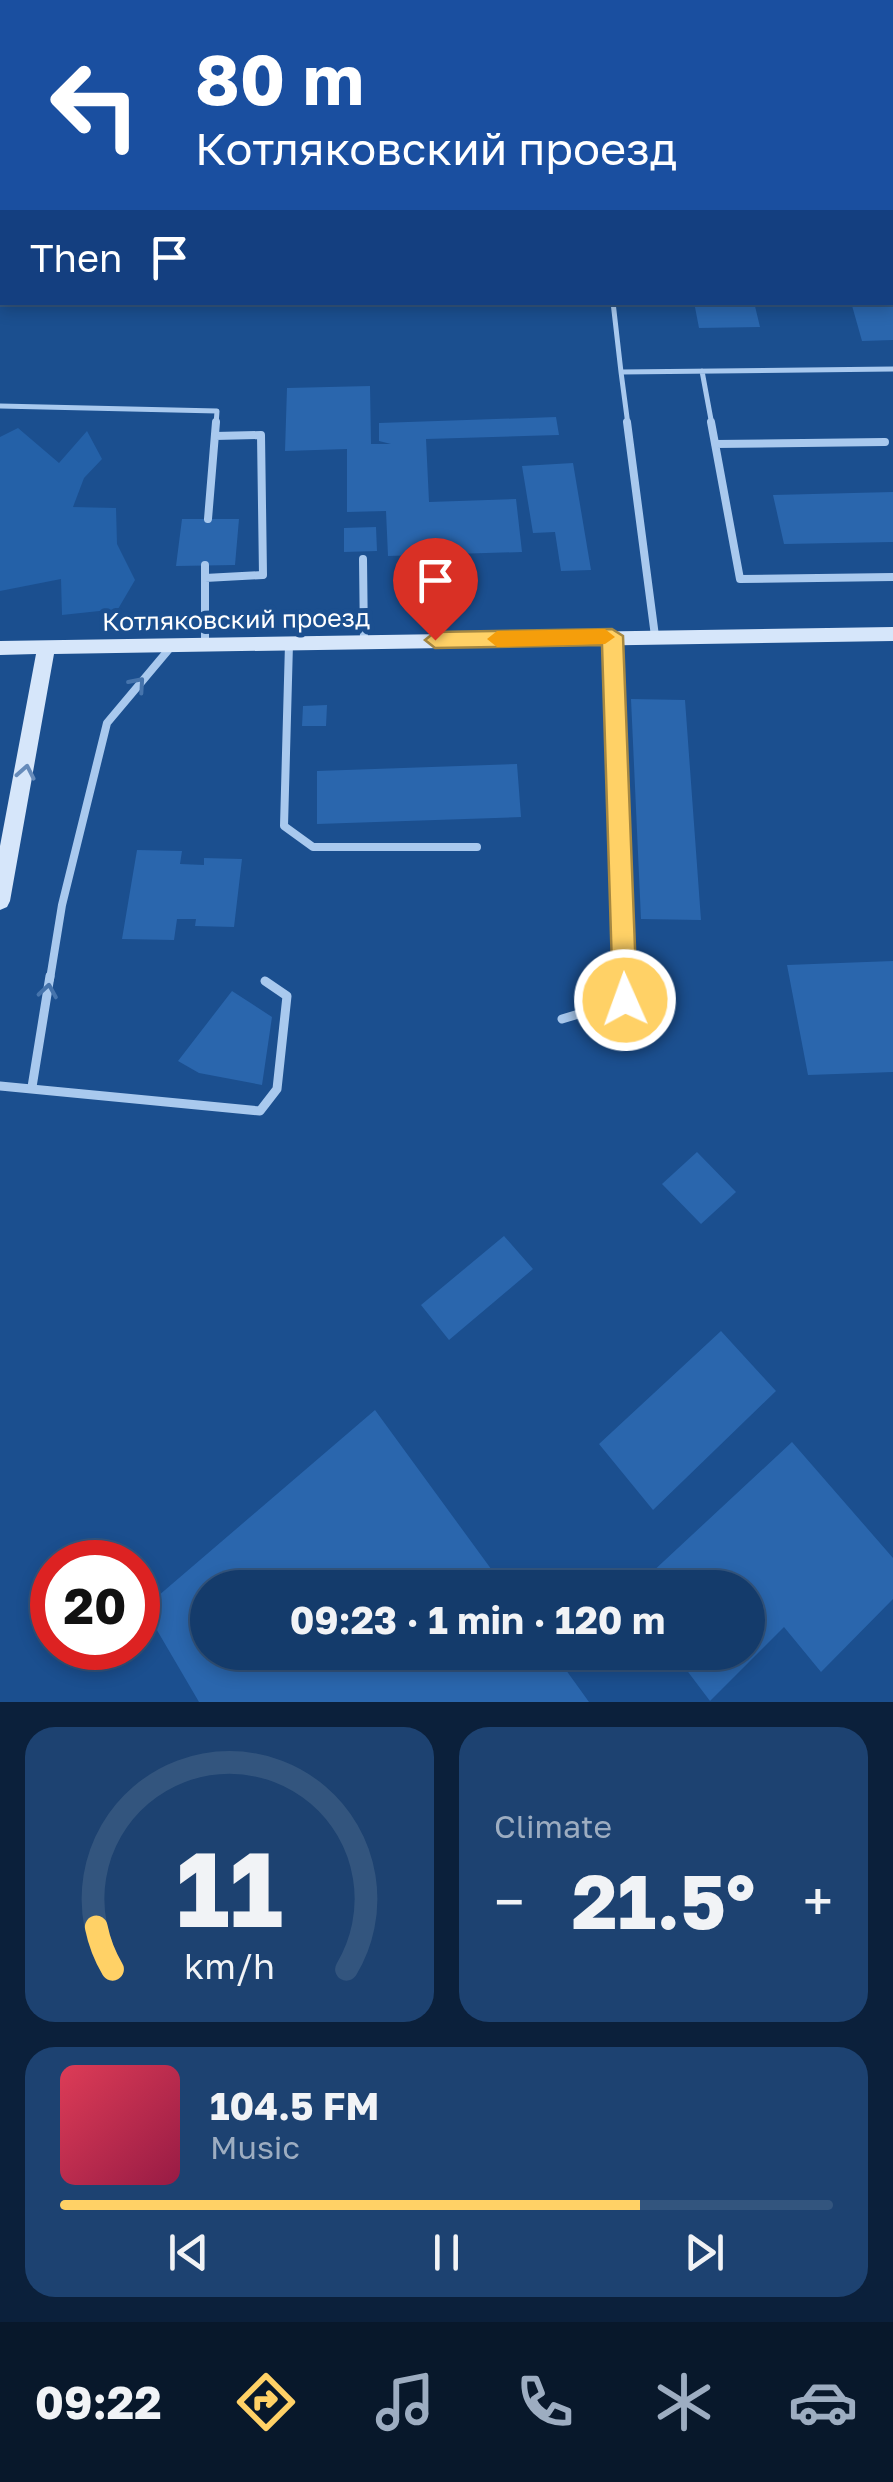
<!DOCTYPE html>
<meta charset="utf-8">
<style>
body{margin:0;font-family:"Golos Text",sans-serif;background:#1d4271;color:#f1f3f6;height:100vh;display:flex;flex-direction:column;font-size:38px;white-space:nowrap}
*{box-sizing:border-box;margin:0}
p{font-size:32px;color:#9dadc1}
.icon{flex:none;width:55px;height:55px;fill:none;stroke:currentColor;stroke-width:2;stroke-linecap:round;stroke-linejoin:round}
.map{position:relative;height:1702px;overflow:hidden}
.drawer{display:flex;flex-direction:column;gap:25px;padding:25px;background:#0b203b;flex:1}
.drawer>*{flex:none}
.hud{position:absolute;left:0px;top:0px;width:895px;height:305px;box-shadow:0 5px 15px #0003,0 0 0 2px #33557e;background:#1a4fa0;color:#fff;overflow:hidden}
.speed{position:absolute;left:30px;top:1540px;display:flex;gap:20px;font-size:50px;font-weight:700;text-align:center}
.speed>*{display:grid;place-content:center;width:130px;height:130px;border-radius:50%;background:#143b6b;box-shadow:0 5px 15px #0003,0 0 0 2px #33557e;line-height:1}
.speed .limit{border:15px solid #d22;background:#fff;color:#111}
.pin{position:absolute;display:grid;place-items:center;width:85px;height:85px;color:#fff;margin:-102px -42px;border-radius:50% 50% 50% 0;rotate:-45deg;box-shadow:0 0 10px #0007}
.pin .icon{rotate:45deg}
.me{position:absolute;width:110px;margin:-55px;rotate:358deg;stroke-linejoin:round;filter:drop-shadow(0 0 8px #0008)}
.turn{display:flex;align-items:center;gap:35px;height:210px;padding:0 30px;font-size:45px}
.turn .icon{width:130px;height:130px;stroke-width:2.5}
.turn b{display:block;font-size:70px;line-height:85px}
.then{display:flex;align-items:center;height:95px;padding:0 30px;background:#0003;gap:20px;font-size:38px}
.big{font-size:75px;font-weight:700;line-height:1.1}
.drawer .widget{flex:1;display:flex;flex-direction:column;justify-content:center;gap:15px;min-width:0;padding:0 35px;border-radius:30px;background:#1d4271}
.drawer .dial{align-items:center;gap:0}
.dial svg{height:260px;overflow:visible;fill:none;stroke:#33557e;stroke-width:7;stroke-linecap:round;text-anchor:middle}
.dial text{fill:#f1f3f6;stroke:none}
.song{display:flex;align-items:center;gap:30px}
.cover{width:120px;height:120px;border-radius:15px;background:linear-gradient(135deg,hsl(350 70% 55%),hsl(340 70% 35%))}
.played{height:10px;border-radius:5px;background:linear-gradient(90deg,#ffd166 75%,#33557e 75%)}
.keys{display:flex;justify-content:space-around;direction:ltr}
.heat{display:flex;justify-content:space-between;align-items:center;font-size:55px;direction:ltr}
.drawer .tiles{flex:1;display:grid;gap:25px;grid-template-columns:1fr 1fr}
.widget:last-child{grid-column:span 2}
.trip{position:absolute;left:190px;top:1570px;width:575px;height:100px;border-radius:50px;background:#143b6b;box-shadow:0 5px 15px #0003,0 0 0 2px #33557e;font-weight:700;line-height:100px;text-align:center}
.tabs{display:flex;height:160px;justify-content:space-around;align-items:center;background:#08182b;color:#9dadc1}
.tabs .icon{width:70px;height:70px}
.tabs .selected{color:#ffd166}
.tabs b{font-size:45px;color:#f1f3f6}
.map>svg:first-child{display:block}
.green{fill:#2461a8}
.building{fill:#2a66ad}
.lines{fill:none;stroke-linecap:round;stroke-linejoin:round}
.service-far2{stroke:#a9c9ee;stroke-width:5}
.service-far1{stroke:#a9c9ee;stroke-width:8}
.service{stroke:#a9c9ee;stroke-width:9}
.secondary{fill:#d6e6fa;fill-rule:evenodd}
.primary{stroke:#f0f6ff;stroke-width:25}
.oneway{stroke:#4674ac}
.oneway2{stroke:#668bba}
.route{fill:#ffd166;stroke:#a68842;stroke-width:2.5}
.slow{fill:#f59e0b}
.labels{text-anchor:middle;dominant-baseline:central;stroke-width:10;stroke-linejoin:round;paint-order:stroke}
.street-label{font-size:25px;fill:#fff;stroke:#1b4f8f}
</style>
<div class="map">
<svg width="893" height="1702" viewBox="0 0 893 1702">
<rect width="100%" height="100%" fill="#1b4f8f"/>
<!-- green -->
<path class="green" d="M 18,428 L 59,463 L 87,431 L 102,459 L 84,478 L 73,507 L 116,508 L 117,544 L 135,580 L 118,609 L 62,615 L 61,579 L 0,591 L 0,437 Z"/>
<!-- building -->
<path class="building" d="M 694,302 L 754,302 L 760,327 L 699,328 Z
M 851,302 L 893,302 L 893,340 L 862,341 Z
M 370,386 L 371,444 L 391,444 L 379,441 L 379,423 L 556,417 L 559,435 L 426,439 L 429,502 L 516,499 L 522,552 L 388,556 L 386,511 L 347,512 L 347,449 L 285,451 L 287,388 Z
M 573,463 L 591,570 L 561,571 L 555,532 L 533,533 L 522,466 Z
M 893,492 L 893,542 L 784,544 L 773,495 Z
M 182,519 L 239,519 L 235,565 L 176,566 Z
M 376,527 L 377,551 L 344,552 L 344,528 Z
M 631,699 L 685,700 L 701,920 L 641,919 Z
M 327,705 L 326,726 L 302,726 L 303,706 Z
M 517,764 L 521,817 L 317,824 L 317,771 Z
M 137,850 L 182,851 L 180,864 L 204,865 L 204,858 L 242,859 L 234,927 L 195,926 L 196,919 L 177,919 L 174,940 L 122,939 Z
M 893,961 L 893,1072 L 808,1075 L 787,965 Z
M 232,991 L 272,1017 L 262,1085 L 199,1073 L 178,1061 Z
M 697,1152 L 736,1192 L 701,1224 L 662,1184 Z
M 504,1236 L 533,1269 L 449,1340 L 421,1305 Z
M 721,1331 L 776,1391 L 653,1510 L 599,1444 Z
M 375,1410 L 505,1588 L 208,1588 L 208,1652 L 553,1652 L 589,1702 L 199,1702 L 144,1608 Z
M 792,1442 L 893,1558 L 893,1599 L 821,1672 L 784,1627 L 710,1701 L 673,1652 L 748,1652 L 748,1588 L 635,1588 Z"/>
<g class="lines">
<!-- service-far2 -->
<path class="service-far2" d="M 876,2 L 885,0
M 613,302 L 621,372
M 702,371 L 712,425
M 0,406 L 217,411 L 216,425
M 628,425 L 621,372 L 893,369"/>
<!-- service-far1 -->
<path class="service-far1" d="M 627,422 L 655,636
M 711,422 L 740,579 L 893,577
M 715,444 L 885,442
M 208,519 L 216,422
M 363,559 L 364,642
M 205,565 L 205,646
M 205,578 L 263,575 L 261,435 L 215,436
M 612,637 L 624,979
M 289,644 L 284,826 L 313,847 L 477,847
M 50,979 L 62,905 L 107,723 L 170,648"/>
<!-- service -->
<path class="service" d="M 562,1019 L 625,1000 L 624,976
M 0,1086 L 260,1111 L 277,1089 L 287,996 L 265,981
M 32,1087 L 50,976"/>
<!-- secondary -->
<path class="secondary" d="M 893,627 L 893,641 L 54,654 L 10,901 L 7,907 L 0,910 L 0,846 L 36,654 L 0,655 L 0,641 Z"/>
<!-- primary -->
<path class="primary" d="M 41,2 L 42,0
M 0,161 L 2,152"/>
</g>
<!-- one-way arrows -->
<defs><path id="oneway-chevron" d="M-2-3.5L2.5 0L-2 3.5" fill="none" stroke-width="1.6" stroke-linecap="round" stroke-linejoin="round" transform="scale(2.5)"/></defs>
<g class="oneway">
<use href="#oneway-chevron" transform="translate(138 684) rotate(-49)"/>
<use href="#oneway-chevron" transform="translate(48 991) rotate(-81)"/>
</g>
<use class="oneway2" href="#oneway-chevron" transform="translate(26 772) rotate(-79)"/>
<!-- route -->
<path class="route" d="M 612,629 L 623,636 L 637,1000 L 625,1011 L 613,1000 L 602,645 L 435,648 L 425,640 L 435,632 Z"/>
<!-- slow -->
<path class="slow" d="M 605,629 L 615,637 L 605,644 L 497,647 L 487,639 L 497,631 Z"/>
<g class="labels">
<!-- street labels -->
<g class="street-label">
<text transform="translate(236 619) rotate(-1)">Котляковский проезд</text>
</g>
</g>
</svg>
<div class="speed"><div class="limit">20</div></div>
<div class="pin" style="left:435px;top:640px;background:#d93025"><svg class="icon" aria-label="arrive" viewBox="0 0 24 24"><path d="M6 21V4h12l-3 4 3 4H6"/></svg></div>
<svg class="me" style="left:625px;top:1000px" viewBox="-20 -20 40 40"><circle r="17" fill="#ffd166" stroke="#fff" stroke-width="3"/><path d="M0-11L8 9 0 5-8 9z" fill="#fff"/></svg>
<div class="trip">09:23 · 1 min · 120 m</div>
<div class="hud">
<div class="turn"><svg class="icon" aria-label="left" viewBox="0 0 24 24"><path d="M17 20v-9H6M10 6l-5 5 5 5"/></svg><div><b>80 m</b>Котляковский проезд</div></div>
<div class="then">Then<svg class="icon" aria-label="arrive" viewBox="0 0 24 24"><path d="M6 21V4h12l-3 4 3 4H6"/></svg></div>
</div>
</div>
<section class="drawer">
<div class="tiles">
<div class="widget dial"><svg viewBox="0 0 100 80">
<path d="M14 69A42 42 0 1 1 86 69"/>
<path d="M14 69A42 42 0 0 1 9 56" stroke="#ffd166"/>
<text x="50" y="56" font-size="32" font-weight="700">11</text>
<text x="50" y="72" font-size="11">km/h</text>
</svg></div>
<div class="widget"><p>Climate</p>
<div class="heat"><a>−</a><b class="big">21.5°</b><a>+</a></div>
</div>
<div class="widget">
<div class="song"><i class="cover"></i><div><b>104.5 FM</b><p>Music</p></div></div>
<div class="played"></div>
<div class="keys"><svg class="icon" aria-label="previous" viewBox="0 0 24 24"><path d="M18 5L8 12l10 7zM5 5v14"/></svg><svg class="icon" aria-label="pause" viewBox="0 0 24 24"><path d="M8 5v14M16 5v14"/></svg><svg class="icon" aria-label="next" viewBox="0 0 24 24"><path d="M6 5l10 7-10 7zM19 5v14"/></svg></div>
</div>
</div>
</section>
<nav class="tabs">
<b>09:22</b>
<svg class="icon selected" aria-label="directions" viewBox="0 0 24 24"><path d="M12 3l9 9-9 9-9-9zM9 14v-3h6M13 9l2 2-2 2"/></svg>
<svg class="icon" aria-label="music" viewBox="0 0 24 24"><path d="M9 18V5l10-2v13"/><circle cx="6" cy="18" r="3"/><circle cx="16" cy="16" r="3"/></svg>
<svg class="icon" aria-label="phone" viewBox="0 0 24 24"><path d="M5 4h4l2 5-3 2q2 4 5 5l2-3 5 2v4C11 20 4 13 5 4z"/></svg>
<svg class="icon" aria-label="climate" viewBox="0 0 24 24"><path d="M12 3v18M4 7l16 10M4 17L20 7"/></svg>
<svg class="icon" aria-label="car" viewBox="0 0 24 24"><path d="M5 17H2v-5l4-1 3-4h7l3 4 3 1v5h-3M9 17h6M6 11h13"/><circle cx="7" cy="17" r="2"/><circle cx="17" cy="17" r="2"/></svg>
</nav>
